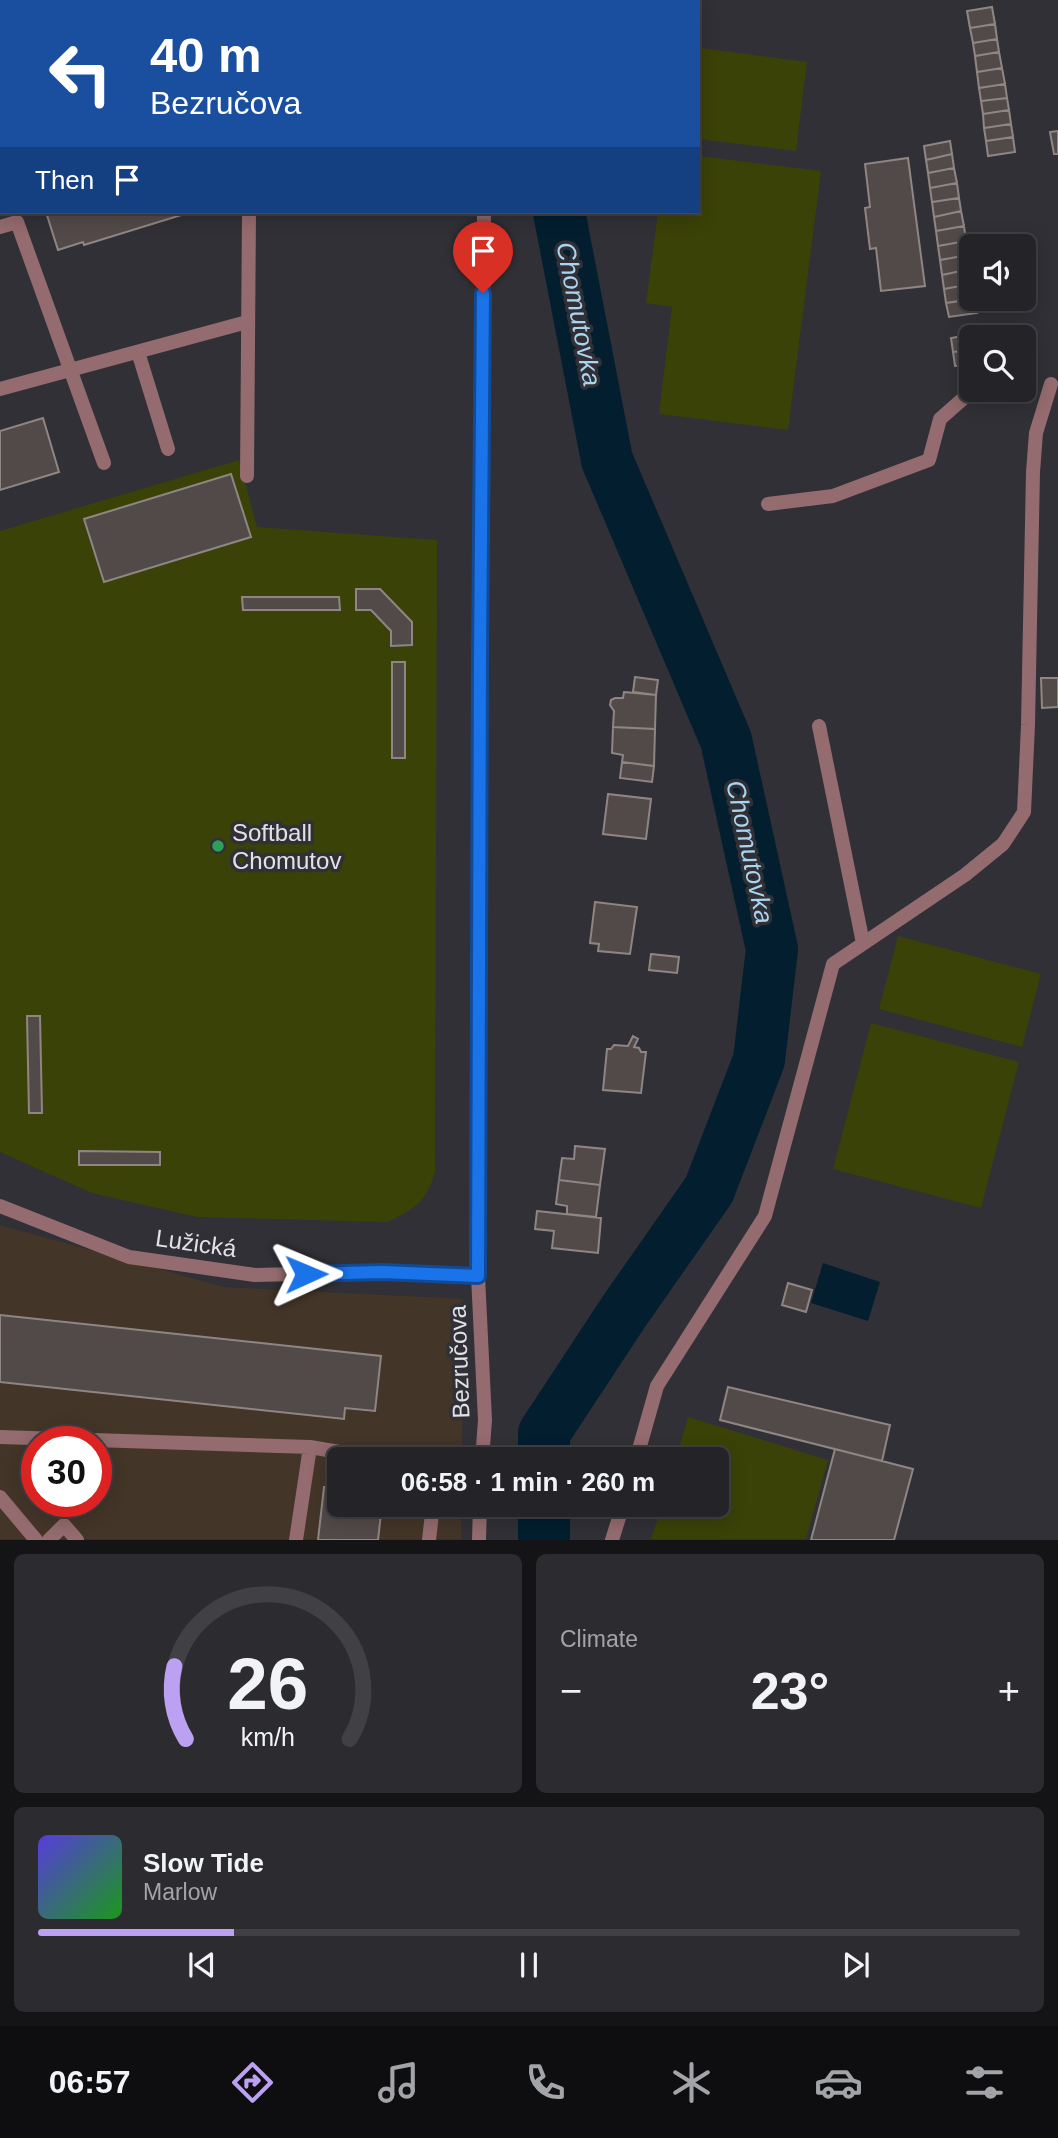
<!DOCTYPE html>
<meta charset="utf-8">
<style>
body{margin:0;font-family:Helvetica,sans-serif;background:#2c2c30;color:#f1f3f6;height:100vh;display:flex;flex-direction:column;font-size:26px;white-space:nowrap}
*{box-sizing:border-box;margin:0}
p{font-size:23px;color:#a3a4a8}
.icon{flex:none;width:38px;height:38px;fill:none;stroke:currentColor;stroke-width:2;stroke-linecap:round;stroke-linejoin:round}
.map{position:relative;height:1540px;overflow:hidden}
.details{display:flex;flex-direction:column;gap:14px;padding:14px;background:#141416;flex:1}
.details>*{flex:none}
.guide{position:absolute;left:0px;top:0px;width:700px;height:214px;box-shadow:0 4px 18px #0003,0 0 0 2px #414145;background:#1a4fa0;color:#fff;overflow:hidden}
.tools{position:absolute;left:959px;top:234px;display:grid;gap:14px}
.tools a{display:grid;place-items:center;width:77px;height:77px;border-radius:10px;background:#242428;box-shadow:0 4px 18px #0003,0 0 0 2px #414145;font-size:35px}
.speed{position:absolute;left:21px;top:1426px;display:flex;gap:14px;font-size:35px;font-weight:700;text-align:center}
.speed>*{display:grid;place-content:center;width:91px;height:91px;border-radius:50%;background:#242428;box-shadow:0 4px 18px #0003,0 0 0 2px #414145;line-height:1}
.speed .limit{border:10px solid #d22;background:#fff;color:#111}
.pin{position:absolute;display:grid;place-items:center;width:60px;height:60px;color:#fff;margin:-72px -30px;border-radius:50% 50% 50% 0;rotate:-45deg;box-shadow:0 0 7px #0007}
.pin .icon{rotate:45deg}
.me{position:absolute;width:77px;margin:-38px;rotate:89deg;stroke-linejoin:round;filter:drop-shadow(0 0 5px #0008)}
.turn{display:flex;align-items:center;gap:24px;height:147px;padding:0 35px;font-size:32px}
.turn .icon{width:91px;height:91px;stroke-width:2.5}
.turn b{display:block;font-size:49px;line-height:60px}
.then{display:flex;align-items:center;height:66px;padding:0 35px;background:#0003;gap:14px;font-size:26px}
.big{font-size:52px;font-weight:800;line-height:1.1}
.details .card{flex:1;display:flex;flex-direction:column;justify-content:center;gap:10px;min-width:0;padding:0 24px;border-radius:10px;background:#2c2c30}
.details .dial{align-items:center;gap:0}
.dial svg{height:182px;overflow:visible;fill:none;stroke:#414145;stroke-width:7;stroke-linecap:round;text-anchor:middle}
.dial text{fill:#f1f3f6;stroke:none}
.song{display:flex;align-items:center;gap:21px}
.cover{width:84px;height:84px;border-radius:10px;background:linear-gradient(135deg,hsl(250 70% 55%),hsl(120 70% 35%))}
.played{height:7px;border-radius:4px;background:linear-gradient(90deg,#bca0f2 20%,#414145 20%)}
.keys{display:flex;justify-content:space-around;direction:ltr}
.heat{display:flex;justify-content:space-between;align-items:center;font-size:38px;direction:ltr}
.details .tiles{flex:1;display:grid;gap:14px;grid-template-columns:1fr 1fr}
.card:last-child{grid-column:span 2}
.trip{position:absolute;left:327px;top:1447px;width:402px;height:70px;border-radius:10px;background:#242428;box-shadow:0 4px 18px #0003,0 0 0 2px #414145;font-weight:800;line-height:70px;text-align:center}
.menu{display:flex;height:112px;justify-content:space-around;align-items:center;background:#0e0e10;color:#a3a4a8}
.menu .icon{width:49px;height:49px}
.menu .on{color:#bca0f2}
.menu b{font-size:32px;color:#f1f3f6}
.map>svg:first-child{display:block}
.industrial{fill:#433528;fill-rule:evenodd}
.green{fill:#3a4208}
.water{fill:#021e2f}
.lines{fill:none;stroke-linecap:round;stroke-linejoin:round}
.river{stroke:#021e2f;stroke-width:52}
.building{fill:#524a49;stroke:#8f8684;stroke-width:2}
.service{stroke:#946b6e;stroke-width:14}
.minor{stroke:#946b6e;stroke-width:14}
.tertiary{stroke:#946b6e;stroke-width:14}
.route-casing{stroke:#114b97;stroke-width:18}
.route{stroke:#1a73e8;stroke-width:12}
.leisure-dot{fill:#2e9e5b;stroke:#303036;stroke-width:2.5}
.labels{text-anchor:middle;dominant-baseline:central;stroke-width:7;stroke-linejoin:round;paint-order:stroke}
.poi-label{font-size:24px;fill:#e1e2e6;stroke:#303036;text-anchor:start}
.street-label{font-size:24px;fill:#e1e2e6;stroke:#303036}
.water-label{font-size:26px;font-style:italic;fill:#abd4f0;stroke:#303036}
</style>
<div class="map">
<svg width="1058" height="1540" viewBox="0 0 1058 1540">
<rect width="100%" height="100%" fill="#303036"/>
<!-- industrial -->
<path class="industrial" d="M 0,1225 L 224,1287 L 463,1299 L 462,1459 L 340,1460 L 340,1505 L 461,1505 L 461,1539 L 0,1539 ZM 37,1442 L 96,1442 L 96,1502 L 37,1502 Z"/>
<!-- green -->
<path class="green" d="M 701,48 L 807,62 L 796,151 L 698,139 L 698,72 Z
M 698,156 L 821,171 L 788,430 L 659,414 L 672,307 L 646,303 L 658,212 L 698,212 Z
M 239,460 L 257,527 L 437,540 L 435,1172 C 427,1201 414,1210 387,1222 L 197,1217 L 92,1193 L 0,1152 L 0,531 Z
M 898,936 L 1041,974 L 1022,1047 L 879,1009 Z
M 871,1023 L 1019,1062 L 981,1208 L 833,1169 Z
M 688,1417 L 828,1460 L 806,1539 L 651,1539 L 662,1505 L 718,1505 L 718,1460 L 676,1459 Z"/>
<!-- water -->
<path class="water" d="M 823,1263 L 880,1282 L 868,1321 L 811,1303 Z"/>
<g class="lines">
<!-- river -->
<path class="river" d="M 564,2 L 565,0
M 544,1460 L 544,1433 L 625,1310 L 709,1190 L 759,1060 L 772,949 L 726,740 L 607,460 L 559,212
M 544,1505 L 544,1540"/>
</g>
<!-- building -->
<path class="building" d="M 992,7 L 995,24 L 970,28 L 967,11 Z
M 995,24 L 997,39 L 973,43 L 970,28 Z
M 997,39 L 999,52 L 975,56 L 973,43 Z
M 999,52 L 1002,68 L 977,72 L 975,56 Z
M 1002,68 L 1005,84 L 979,88 L 977,72 Z
M 1005,84 L 1007,98 L 981,101 L 979,88 Z
M 1007,98 L 1009,110 L 983,114 L 981,101 Z
M 1009,110 L 1011,124 L 984,128 L 983,114 Z
M 1011,124 L 1013,137 L 986,141 L 984,128 Z
M 2,127 L 2,179 L 0,180 L 0,128 Z
M 1058,131 L 1058,154 L 1054,154 L 1050,132 Z
M 1013,137 L 1015,152 L 988,156 L 986,141 Z
M 950,141 L 952,154 L 926,160 L 924,146 Z
M 952,154 L 954,168 L 928,173 L 926,160 Z
M 908,158 L 925,286 L 881,291 L 876,248 L 870,249 L 865,208 L 870,207 L 865,164 Z
M 954,168 L 957,183 L 930,188 L 928,173 Z
M 957,183 L 959,198 L 932,202 L 930,188 Z
M 959,198 L 961,211 L 934,217 L 932,202 Z
M 961,211 L 964,226 L 936,231 L 934,217 Z
M 46,212 L 191,212 L 84,245 L 83,242 L 58,250 Z
M 964,226 L 966,241 L 938,246 L 936,231 Z
M 966,241 L 968,255 L 940,260 L 938,246 Z
M 968,255 L 970,269 L 942,275 L 940,260 Z
M 970,269 L 971,284 L 944,289 L 942,275 Z
M 971,284 L 971,299 L 946,303 L 944,289 Z
M 975,299 L 977,313 L 949,317 L 946,303 Z
M 980,333 L 980,338 L 971,338 L 971,350 L 953,352 L 951,338 Z
M 971,350 L 971,364 L 955,366 L 953,352 Z
M 43,418 L 59,472 L 0,490 L 0,431 Z
M 231,474 L 251,537 L 104,582 L 84,519 Z
M 356,589 L 380,589 L 412,622 L 412,645 L 391,646 L 391,631 L 371,610 L 356,610 Z
M 242,597 L 339,597 L 340,610 L 243,610 Z
M 392,662 L 405,662 L 405,758 L 392,758 Z
M 635,677 L 658,680 L 656,695 L 633,692 Z
M 1041,678 L 1058,678 L 1058,707 L 1042,708 Z
M 624,692 L 656,695 L 655,729 L 613,727 L 614,711 L 610,705 L 611,700 L 615,698 L 623,698 Z
M 613,727 L 655,729 L 654,766 L 622,762 L 623,755 L 612,753 Z
M 622,762 L 654,766 L 652,782 L 620,778 Z
M 608,794 L 651,799 L 646,839 L 603,834 Z
M 595,902 L 637,907 L 630,954 L 598,951 L 599,944 L 590,943 Z
M 651,954 L 679,957 L 677,973 L 649,970 Z
M 27,1016 L 40,1016 L 42,1113 L 29,1113 Z
M 633,1036 L 638,1039 L 634,1047 L 639,1048 L 641,1052 L 646,1052 L 641,1093 L 603,1090 L 607,1049 L 611,1049 L 614,1045 L 628,1046 Z
M 575,1146 L 605,1149 L 600,1185 L 559,1180 L 562,1158 L 574,1159 Z
M 79,1151 L 160,1152 L 160,1165 L 79,1165 Z
M 559,1180 L 600,1185 L 596,1217 L 567,1214 L 567,1206 L 556,1204 Z
M 537,1211 L 601,1218 L 598,1253 L 552,1248 L 554,1231 L 535,1229 Z
M 788,1283 L 812,1290 L 806,1312 L 782,1305 Z
M 0,1315 L 381,1356 L 375,1411 L 345,1408 L 344,1419 L 0,1382 Z
M 728,1387 L 890,1425 L 882,1461 L 720,1420 Z
M 835,1449 L 913,1469 L 894,1540 L 811,1540 Z
M 324,1487 L 340,1488 L 340,1505 L 382,1505 L 378,1540 L 318,1540 Z"/>
<g class="lines">
<!-- service -->
<path class="service" d="M 263,2 L 268,0
M 0,227 L 17,222 L 104,463
M 138,352 L 168,449
M 0,389 L 247,322
M 247,476 L 249,212
M 768,504 L 833,496 L 929,460 L 940,419 L 965,397 L 1022,390
M 819,726 L 863,943
M 0,1437 L 310,1447 L 386,1460
M 636,1460 L 657,1386 L 765,1216 L 833,964 L 965,875 L 1003,844 L 1024,812 L 1028,725 L 1033,472 L 1036,433 L 1051,384
M 0,1497 L 36,1540
M 49,1540 L 64,1525 L 77,1540
M 296,1540 L 310,1447
M 429,1540 L 433,1505
M 612,1540 L 623,1505"/>
<!-- minor -->
<path class="minor" d="M 0,1206 L 129,1257 L 255,1275 L 382,1272 L 478,1276"/>
<!-- tertiary -->
<path class="tertiary" d="M 486,2 L 486,0
M 482,1460 L 485,1420 L 478,1276 L 480,657 L 484,212
M 479,1540 L 480,1505"/>
</g>
<g class="lines">
<defs>
<path id="route" d="M 306,1274 L 382,1272 L 478,1276 L 480,657 L 483,293"/>
</defs>
<!-- route casing -->
<use href="#route" class="route-casing"/>
<!-- route -->
<use href="#route" class="route"/>
</g>
<!-- markers -->
<circle class="leisure-dot" cx="218" cy="846" r="7"/>
<g class="labels">
<!-- poi labels -->
<g class="poi-label">
<text x="232" y="832">Softball<tspan x="232" dy="28">Chomutov</tspan></text>
</g>
<!-- street labels -->
<g class="street-label">
<text transform="translate(196 1243) rotate(8)">Lužická</text>
<text transform="translate(459 1362) rotate(-92)">Bezručova</text>
</g>
<!-- water labels -->
<g class="water-label">
<text transform="translate(579 314) rotate(79)">Chomutovka</text>
<text transform="translate(750 852) rotate(78)">Chomutovka</text>
</g>
</g>
</svg>
<div class="tools">
<a><svg class="icon" aria-label="sound" viewBox="0 0 24 24"><path d="M4 9h4l5-4v14l-5-4H4zM17 9q2 3 0 6"/></svg></a>
<a><svg class="icon" aria-label="search" viewBox="0 0 24 24"><circle cx="10" cy="10" r="6"/><path d="M15 15l6 6"/></svg></a>
</div>
<div class="speed"><div class="limit">30</div></div>
<div class="pin" style="left:483px;top:293px;background:#d93025"><svg class="icon" aria-label="arrive" viewBox="0 0 24 24"><path d="M6 21V4h12l-3 4 3 4H6"/></svg></div>
<svg class="me" style="left:306px;top:1274px" viewBox="-20 -20 40 40"><path d="M0-17L14 15 0 8-14 15z" fill="#1a73e8" stroke="#fff" stroke-width="4"/></svg>
<div class="trip">06:58 · 1 min · 260 m</div>
<div class="guide">
<div class="turn"><svg class="icon" aria-label="left" viewBox="0 0 24 24"><path d="M17 20v-9H6M10 6l-5 5 5 5"/></svg><div><b>40 m</b>Bezručova</div></div>
<div class="then">Then<svg class="icon" aria-label="arrive" viewBox="0 0 24 24"><path d="M6 21V4h12l-3 4 3 4H6"/></svg></div>
</div>
</div>
<section class="details">
<div class="tiles">
<div class="card dial"><svg viewBox="0 0 100 80">
<path d="M14 69A42 42 0 1 1 86 69"/>
<path d="M14 69A42 42 0 0 1 9 37" stroke="#bca0f2"/>
<text x="50" y="56" font-size="32" font-weight="700">26</text>
<text x="50" y="72" font-size="11">km/h</text>
</svg></div>
<div class="card"><p>Climate</p>
<div class="heat"><a>−</a><b class="big">23°</b><a>+</a></div>
</div>
<div class="card">
<div class="song"><i class="cover"></i><div><b>Slow Tide</b><p>Marlow</p></div></div>
<div class="played"></div>
<div class="keys"><svg class="icon" aria-label="previous" viewBox="0 0 24 24"><path d="M18 5L8 12l10 7zM5 5v14"/></svg><svg class="icon" aria-label="pause" viewBox="0 0 24 24"><path d="M8 5v14M16 5v14"/></svg><svg class="icon" aria-label="next" viewBox="0 0 24 24"><path d="M6 5l10 7-10 7zM19 5v14"/></svg></div>
</div>
</div>
</section>
<nav class="menu">
<b>06:57</b>
<svg class="icon on" aria-label="directions" viewBox="0 0 24 24"><path d="M12 3l9 9-9 9-9-9zM9 14v-3h6M13 9l2 2-2 2"/></svg>
<svg class="icon" aria-label="music" viewBox="0 0 24 24"><path d="M9 18V5l10-2v13"/><circle cx="6" cy="18" r="3"/><circle cx="16" cy="16" r="3"/></svg>
<svg class="icon" aria-label="phone" viewBox="0 0 24 24"><path d="M5 4h4l2 5-3 2q2 4 5 5l2-3 5 2v4C11 20 4 13 5 4z"/></svg>
<svg class="icon" aria-label="climate" viewBox="0 0 24 24"><path d="M12 3v18M4 7l16 10M4 17L20 7"/></svg>
<svg class="icon" aria-label="car" viewBox="0 0 24 24"><path d="M5 17H2v-5l4-1 3-4h7l3 4 3 1v5h-3M9 17h6M6 11h13"/><circle cx="7" cy="17" r="2"/><circle cx="17" cy="17" r="2"/></svg>
<svg class="icon" aria-label="filters" viewBox="0 0 24 24"><path d="M4 7h16M4 17h16"/><circle cx="9" cy="7" r="2"/><circle cx="15" cy="17" r="2"/></svg>
</nav>
